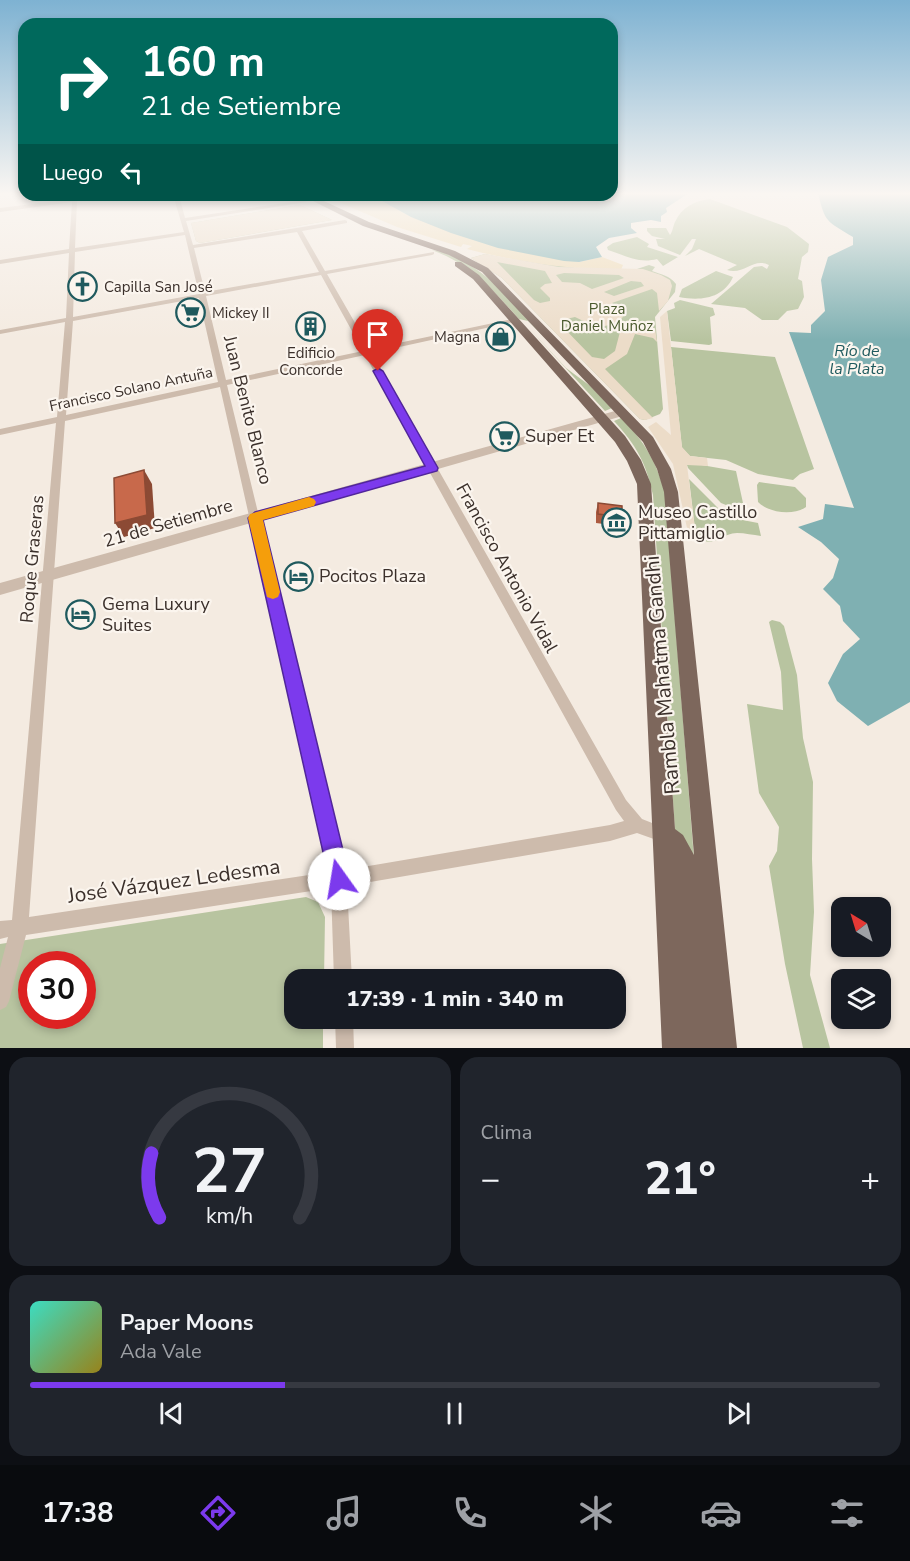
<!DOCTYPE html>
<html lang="es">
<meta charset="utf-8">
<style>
body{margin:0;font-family:"Nunito Sans",sans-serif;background:#20242c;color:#f1f3f6;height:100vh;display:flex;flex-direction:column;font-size:22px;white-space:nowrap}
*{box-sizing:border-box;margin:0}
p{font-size:20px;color:#9ea1a6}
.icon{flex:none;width:33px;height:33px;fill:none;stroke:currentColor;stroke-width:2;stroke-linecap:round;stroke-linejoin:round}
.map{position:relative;height:1048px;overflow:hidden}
.sheet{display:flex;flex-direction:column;gap:9px;padding:9px;background:#0d0f14;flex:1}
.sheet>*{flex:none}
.hud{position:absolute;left:18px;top:18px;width:600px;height:183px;border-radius:18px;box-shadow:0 3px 9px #0003;background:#00695c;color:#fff;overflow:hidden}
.needle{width:39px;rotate:322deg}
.tools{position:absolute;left:831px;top:897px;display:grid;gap:12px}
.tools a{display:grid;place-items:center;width:60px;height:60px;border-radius:12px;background:#171b24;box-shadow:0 3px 9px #0003;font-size:30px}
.speed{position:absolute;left:18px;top:951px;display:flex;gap:12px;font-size:30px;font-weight:700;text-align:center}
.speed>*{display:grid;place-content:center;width:78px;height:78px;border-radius:50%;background:#171b24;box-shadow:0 3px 9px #0003;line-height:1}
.speed .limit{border:9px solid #d22;background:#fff;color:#111}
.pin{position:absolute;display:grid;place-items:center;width:51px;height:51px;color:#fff;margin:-62px -26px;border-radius:50% 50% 50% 0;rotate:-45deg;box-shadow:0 0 6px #0007}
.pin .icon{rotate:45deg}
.me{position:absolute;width:66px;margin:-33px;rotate:347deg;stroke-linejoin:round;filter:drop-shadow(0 0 4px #0008)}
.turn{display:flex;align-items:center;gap:21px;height:126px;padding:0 24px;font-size:27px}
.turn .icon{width:78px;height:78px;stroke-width:2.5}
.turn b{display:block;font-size:42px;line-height:51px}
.then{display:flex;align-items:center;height:57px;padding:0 24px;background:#0003;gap:12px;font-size:22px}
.big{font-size:45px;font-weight:800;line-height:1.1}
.sheet .widget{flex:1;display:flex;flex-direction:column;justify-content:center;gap:9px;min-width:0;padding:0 21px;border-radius:18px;background:#20242c}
.sheet .dial{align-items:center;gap:0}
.dial svg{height:156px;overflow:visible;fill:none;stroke:#363941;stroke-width:7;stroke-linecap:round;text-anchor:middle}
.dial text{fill:#f1f3f6;stroke:none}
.song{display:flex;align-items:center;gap:18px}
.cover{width:72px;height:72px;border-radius:9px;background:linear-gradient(135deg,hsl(170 70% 55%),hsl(50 70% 35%))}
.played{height:6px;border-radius:3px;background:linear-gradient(90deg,#7c3aed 30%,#363941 30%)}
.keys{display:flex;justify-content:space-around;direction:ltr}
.heat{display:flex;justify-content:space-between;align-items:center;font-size:33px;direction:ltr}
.sheet .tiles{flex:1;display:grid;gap:9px;grid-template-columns:1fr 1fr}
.widget:last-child{grid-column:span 2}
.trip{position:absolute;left:284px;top:969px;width:342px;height:60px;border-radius:18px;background:#171b24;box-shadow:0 3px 9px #0003;font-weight:800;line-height:60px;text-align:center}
.tab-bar{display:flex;height:96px;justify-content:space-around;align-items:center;background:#090b0e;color:#9ea1a6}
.tab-bar .icon{width:42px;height:42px}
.tab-bar .on{color:#7c3aed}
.tab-bar b{font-size:27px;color:#f1f3f6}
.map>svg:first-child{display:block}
.green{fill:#b8c4a0;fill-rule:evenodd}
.sand{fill:#efdcb8}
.plaza{fill:#ecdcc8;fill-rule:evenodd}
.water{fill:#7fb0b2}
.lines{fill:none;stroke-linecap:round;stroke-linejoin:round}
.minor{fill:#cdbbac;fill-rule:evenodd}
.tertiary{fill:#cdbbac;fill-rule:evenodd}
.primary{fill:#7d675c;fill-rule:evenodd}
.wall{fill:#ac5a40}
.shaded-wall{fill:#8c4a34}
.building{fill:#c8694b;stroke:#8c4a34;stroke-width:1.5}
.route{fill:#7c3aed;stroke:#51269a;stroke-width:1.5}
.slow{fill:#f59e0b}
.labels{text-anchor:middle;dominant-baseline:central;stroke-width:4.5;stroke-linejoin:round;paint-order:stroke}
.far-poi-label{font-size:15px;fill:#3b302b;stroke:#fbf5ee;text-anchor:start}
.far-park-label{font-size:15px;fill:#4a5a2e;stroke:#fbf5ee}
.far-street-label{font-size:15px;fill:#3b302b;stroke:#fbf5ee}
.far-water-label{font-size:16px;font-style:italic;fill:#1f5a5e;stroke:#fbf5ee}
.street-label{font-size:18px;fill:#3b302b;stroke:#fbf5ee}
.poi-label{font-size:18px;fill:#3b302b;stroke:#fbf5ee;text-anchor:start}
.near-street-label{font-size:21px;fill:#3b302b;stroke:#fbf5ee}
</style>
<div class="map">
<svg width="910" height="1048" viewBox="0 0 910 1048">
<rect width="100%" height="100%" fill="#f4ebe1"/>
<!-- green -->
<path class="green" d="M 710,199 L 787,227 L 809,244 L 808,252 L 802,257 L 798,279 L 802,281 L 804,297 L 798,309 L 787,311 L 778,320 L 762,320 L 745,308 L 711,304 L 754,267 L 762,266 L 767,269 L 769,265 C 753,257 745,275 727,270 L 737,265 L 699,249 L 685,256 L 692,249 L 696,239 L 692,239 L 680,255 L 658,246 L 656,239 L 665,239 L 652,236 L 647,231 L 647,228 L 666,228 L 670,235 C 673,231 673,226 675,222 C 682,207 694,201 710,199 Z
M 300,205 L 332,220 L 200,243 L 196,241 L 191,223 Z
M 637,237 L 649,244 L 647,247 L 678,257 L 663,266 L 657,259 C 638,264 625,255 608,250 L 607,247 L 613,243 Z
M 432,250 C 484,258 527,319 562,355 L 528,321 L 519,319 C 491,288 472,265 432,250 Z
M 485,254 L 508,259 L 621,270 L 637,269 L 649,265 L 655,267 L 652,271 C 662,275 669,275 676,284 L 675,292 L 655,317 L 663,409 L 660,414 L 645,420 L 640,419 L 502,278 L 471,258 Z
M 716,271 L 733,277 C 723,299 700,301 679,297 L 682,289 Z
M 680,300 L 713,308 L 715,315 L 710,317 L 712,344 L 709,345 L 671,341 L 667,311 L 675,308 L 674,303 Z
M 528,327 L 566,368 L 589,385 L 612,408 L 605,411 Z
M 671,347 L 775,357 L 814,469 L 800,474 L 793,480 L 758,474 L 726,460 L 690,456 L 682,448 Z
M 621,418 C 645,442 656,461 665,493 L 709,1048 L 675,831 L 653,495 C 646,462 636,445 614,421 Z
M 690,463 L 736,471 L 743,503 L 731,507 L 721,503 L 688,468 L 687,465 Z
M 689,479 L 727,517 L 758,523 L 761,536 C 753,535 745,533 737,533 C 718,534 716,549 696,537 Z
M 759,482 L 795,487 L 806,498 L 806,507 C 793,516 769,513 758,502 L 757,485 Z
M 772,620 L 780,622 L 784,626 L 797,675 L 803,738 L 813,782 L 812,859 L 814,912 L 810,975 L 830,1048 L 803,1048 L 785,964 L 769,866 L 777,851 L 779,827 L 759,793 L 747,704 L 783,710 L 781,672 L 769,622 Z
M 306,897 L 318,902 L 325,917 L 324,979 L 294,980 L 294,1018 L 323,1019 L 323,1048 L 0,1048 L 0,944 ZM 32,964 L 82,964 L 82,1016 L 32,1016 Z"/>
<!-- sand -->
<path class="sand" d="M 322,195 L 371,195 L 411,217 L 579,262 L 602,257 L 623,265 L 621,270 C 568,270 518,262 467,249 L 472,246 L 463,244 L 461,247 L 397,227 Z"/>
<!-- plaza -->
<path class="plaza" d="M 300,205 L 332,220 L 200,243 L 196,241 L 191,223 Z
M 485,254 L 559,267 L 643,269 L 661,275 L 670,280 L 672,286 L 668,301 L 659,311 L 657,293 L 652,289 L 612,303 L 622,310 L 623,317 L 619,320 L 646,330 L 655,328 L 657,342 L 653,338 L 635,334 L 627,354 L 605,369 L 653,418 L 645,420 L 640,419 L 502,278 L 471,258 ZM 497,262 L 545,271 L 552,283 L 545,284 L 540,288 L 550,298 L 550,301 L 540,303 L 534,300 ZM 564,273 L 619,275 L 624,278 L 592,289 L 580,283 L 562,282 L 556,275 ZM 631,281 L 641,282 L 644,286 L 614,296 L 604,292 ZM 575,317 L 598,328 L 612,324 L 621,328 L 615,351 L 604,359 L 592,357 L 560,324 L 562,320 Z
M 667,311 L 682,447 L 690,456 L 707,458 L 708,466 L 687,465 L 696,537 L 689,537 L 673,464 L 648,427 L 656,422 L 671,435 L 660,317 Z"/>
<!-- water -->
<path class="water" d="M 612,193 L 689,193 L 666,208 L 667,212 L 661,216 L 661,222 L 651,220 L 631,223 L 631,228 L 637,233 L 609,238 L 596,247 L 602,257 L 579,262 L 564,261 L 498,248 L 451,233 L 411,217 L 371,195 L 612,195 Z
M 818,193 L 910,193 L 910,702 L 868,726 L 837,701 L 828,683 L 843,654 L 860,639 L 843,621 L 840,606 L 823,589 L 833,578 L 839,559 L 821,542 L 798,527 L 823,519 L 825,504 L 854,508 L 789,332 L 811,333 L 811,325 L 825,311 L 821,280 L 828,257 L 853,245 L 853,237 C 827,221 825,223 818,193 Z"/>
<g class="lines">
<!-- minor -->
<path class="minor" d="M 72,195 L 78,195 L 77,198 L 115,195 L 77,201 L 75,248 L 184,232 L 173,195 L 179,195 L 185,218 L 304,200 L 307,202 L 186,221 L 193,245 L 345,220 L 347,221 L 347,223 L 302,231 L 325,271 L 434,252 L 434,254 L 432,255 L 327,274 L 370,349 L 517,318 L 518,320 L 514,322 L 372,353 L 626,800 L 642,819 L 670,830 L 673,835 L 670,840 L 665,843 L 637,833 L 610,841 L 347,886 L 352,980 L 334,980 L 331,888 L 26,935 L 9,1001 L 6,1007 L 0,1010 L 0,968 L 8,937 L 0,939 L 0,921 L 12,920 L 56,423 L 0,435 L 0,429 L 57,417 L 65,322 L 0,334 L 0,330 L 66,318 L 69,253 L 0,264 L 0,260 L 69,249 L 72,202 L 0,212 L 0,208 L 72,199 ZM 297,232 L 319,272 L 205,292 L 194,248 ZM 185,235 L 199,294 L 73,317 L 75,252 ZM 321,275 L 363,351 L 226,380 L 206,296 ZM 199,298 L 218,382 L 66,415 L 73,321 ZM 365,355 L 616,810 L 624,821 L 610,825 L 345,870 L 227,385 ZM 220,387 L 329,872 L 29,917 L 65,421 Z
M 335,1018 L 353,1018 L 354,1048 L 336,1048 Z"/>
<!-- tertiary -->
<path class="tertiary" d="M 622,409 L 628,413 L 626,415 L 0,595 L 0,583 Z"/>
<!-- primary -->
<path class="primary" d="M 301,195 L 311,195 L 369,222 L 455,251 L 488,268 L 653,437 L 671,469 L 678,492 L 737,1048 L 662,1048 L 637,484 L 627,461 L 615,442 L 473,279 L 455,266 L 455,262 L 461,262 L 479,275 L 625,436 L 641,460 L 651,484 L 675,829 L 683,835 L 694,855 L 664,492 L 657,469 L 643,442 L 482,272 L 449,255 L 363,226 Z"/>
</g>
<!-- wall -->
<path class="wall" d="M 598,503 L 622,517 L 619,526 L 596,523 L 596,512 Z"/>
<!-- shaded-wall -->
<path class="shaded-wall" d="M 144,470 L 152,484 L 155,528 L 124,537 L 115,523 Z"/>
<!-- building -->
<path class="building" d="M 144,470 L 147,515 L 115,523 L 114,478 Z
M 598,503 L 622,506 L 622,517 L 598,514 Z"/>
<!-- sky -->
<linearGradient id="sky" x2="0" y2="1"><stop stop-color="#7eb2d2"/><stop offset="0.57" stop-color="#faf6f2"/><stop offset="1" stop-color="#faf6f2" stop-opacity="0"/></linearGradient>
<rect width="910" height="340" fill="url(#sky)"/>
<!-- route -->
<path class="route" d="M 378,368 L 383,371 L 438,468 L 437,471 L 263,520 L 350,879 L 347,887 L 339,890 L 332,887 L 329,879 L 248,518 L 255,512 L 425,466 L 373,371 Z"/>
<!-- slow -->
<path class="slow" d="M 309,497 L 314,499 L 316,502 L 314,506 L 263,520 L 280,592 L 278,597 L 273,599 L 267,597 L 248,518 L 250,514 Z"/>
<!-- icons -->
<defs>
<symbol id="church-ring" viewBox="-11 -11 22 22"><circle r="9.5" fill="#fbf5ee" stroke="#1f5a5e" stroke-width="1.5"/><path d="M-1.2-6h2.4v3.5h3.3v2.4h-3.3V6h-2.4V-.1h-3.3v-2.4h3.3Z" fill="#1f5a5e"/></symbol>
<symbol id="supermarket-ring" viewBox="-11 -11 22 22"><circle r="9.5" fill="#fbf5ee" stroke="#1f5a5e" stroke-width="1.5"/><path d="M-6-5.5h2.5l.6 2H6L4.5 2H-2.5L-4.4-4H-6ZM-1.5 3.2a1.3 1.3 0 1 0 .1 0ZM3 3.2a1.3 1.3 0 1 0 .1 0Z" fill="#1f5a5e"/></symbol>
<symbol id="building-ring" viewBox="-11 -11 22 22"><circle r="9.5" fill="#fbf5ee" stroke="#1f5a5e" stroke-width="1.5"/><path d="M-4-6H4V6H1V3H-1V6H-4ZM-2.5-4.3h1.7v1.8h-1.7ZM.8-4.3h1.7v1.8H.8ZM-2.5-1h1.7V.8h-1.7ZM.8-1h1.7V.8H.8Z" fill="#1f5a5e"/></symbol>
<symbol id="shop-ring" viewBox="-11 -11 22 22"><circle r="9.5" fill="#fbf5ee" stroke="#1f5a5e" stroke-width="1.5"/><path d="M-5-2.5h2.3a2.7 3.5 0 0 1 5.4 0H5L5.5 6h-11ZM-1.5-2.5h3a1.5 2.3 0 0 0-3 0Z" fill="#1f5a5e"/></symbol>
<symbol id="museum-ring" viewBox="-11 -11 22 22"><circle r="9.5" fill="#fbf5ee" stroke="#1f5a5e" stroke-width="1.5"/><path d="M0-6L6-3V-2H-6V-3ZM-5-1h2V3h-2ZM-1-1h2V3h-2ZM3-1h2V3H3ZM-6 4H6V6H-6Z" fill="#1f5a5e"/></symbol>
<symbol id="hotel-ring" viewBox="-11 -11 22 22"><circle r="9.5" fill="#fbf5ee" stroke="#1f5a5e" stroke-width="1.5"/><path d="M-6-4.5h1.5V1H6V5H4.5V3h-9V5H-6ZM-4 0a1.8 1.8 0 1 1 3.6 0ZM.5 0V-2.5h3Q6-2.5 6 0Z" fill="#1f5a5e"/></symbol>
</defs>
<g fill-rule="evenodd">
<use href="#church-ring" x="66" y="270" width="33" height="33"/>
<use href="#supermarket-ring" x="174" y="296" width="33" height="33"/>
<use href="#building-ring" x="294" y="310" width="33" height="33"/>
<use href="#shop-ring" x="484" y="320" width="33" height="33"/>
<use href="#supermarket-ring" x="488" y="420" width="33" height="33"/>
<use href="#museum-ring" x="600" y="506" width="33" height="33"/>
<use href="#hotel-ring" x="282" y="560" width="33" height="33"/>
<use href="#hotel-ring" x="64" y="598" width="33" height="33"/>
</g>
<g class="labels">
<!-- far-poi labels -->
<g class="far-poi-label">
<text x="104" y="287">Capilla San José</text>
<text x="212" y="313">Mickey II</text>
<text x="480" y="337" text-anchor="end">Magna</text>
<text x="311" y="353" text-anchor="middle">Edificio<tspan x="311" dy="17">Concorde</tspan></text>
</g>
<!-- far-park labels -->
<g class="far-park-label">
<text x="607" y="309">Plaza<tspan x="607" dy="17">Daniel Muñoz</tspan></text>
</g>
<!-- far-street labels -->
<g class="far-street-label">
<text transform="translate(131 389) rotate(-12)">Francisco Solano Antuña</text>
</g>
<!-- far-water labels -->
<g class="far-water-label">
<text x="857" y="351">Río de<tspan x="857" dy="18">la Plata</tspan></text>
</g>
<!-- street labels -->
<g class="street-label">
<text transform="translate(248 410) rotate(76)">Juan Benito Blanco</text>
<text transform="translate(168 523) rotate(-16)">21 de Setiembre</text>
<text transform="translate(32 559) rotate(-85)">Roque Graseras</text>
<text transform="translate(507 568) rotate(61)">Francisco Antonio Vidal</text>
</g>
<!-- poi labels -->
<g class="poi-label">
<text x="525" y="436">Super Et</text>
<text x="638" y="512">Museo Castillo<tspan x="638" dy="21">Pittamiglio</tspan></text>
<text x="319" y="576">Pocitos Plaza</text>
<text x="102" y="604">Gema Luxury<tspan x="102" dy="21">Suites</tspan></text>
</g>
<!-- near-street labels -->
<g class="near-street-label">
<text transform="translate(662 675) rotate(-95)">Rambla Mahatma Gandhi</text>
<text transform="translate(174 881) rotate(-8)">José Vázquez Ledesma</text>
</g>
</g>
</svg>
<div class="tools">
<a><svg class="needle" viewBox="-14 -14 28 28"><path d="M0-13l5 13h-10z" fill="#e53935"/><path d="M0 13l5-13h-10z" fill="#9ea1a6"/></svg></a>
<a><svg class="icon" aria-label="layers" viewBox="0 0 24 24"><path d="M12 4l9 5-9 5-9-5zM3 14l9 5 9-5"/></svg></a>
</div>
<div class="speed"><div class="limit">30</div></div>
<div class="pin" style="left:378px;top:371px;background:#d93025"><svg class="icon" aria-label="arrive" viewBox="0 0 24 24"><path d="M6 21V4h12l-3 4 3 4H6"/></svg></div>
<svg class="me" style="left:339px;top:879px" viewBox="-20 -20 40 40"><circle r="19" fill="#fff"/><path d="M0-13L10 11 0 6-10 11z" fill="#7c3aed"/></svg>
<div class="trip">17:39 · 1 min · 340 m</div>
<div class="hud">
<div class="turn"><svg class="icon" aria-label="right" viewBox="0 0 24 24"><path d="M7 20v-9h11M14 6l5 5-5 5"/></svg><div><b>160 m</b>21 de Setiembre</div></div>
<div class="then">Luego<svg class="icon" aria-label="left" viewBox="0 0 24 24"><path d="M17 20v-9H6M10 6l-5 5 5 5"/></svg></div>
</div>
</div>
<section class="sheet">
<div class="tiles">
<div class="widget dial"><svg viewBox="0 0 100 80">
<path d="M14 69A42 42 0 1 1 86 69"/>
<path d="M14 69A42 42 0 0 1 10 36" stroke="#7c3aed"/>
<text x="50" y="56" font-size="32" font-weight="700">27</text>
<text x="50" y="72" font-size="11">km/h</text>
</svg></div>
<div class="widget"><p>Clima</p>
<div class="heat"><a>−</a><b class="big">21°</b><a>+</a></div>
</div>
<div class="widget">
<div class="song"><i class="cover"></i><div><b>Paper Moons</b><p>Ada Vale</p></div></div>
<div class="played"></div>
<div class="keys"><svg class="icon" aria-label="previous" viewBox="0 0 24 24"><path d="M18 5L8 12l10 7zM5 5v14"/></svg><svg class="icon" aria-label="pause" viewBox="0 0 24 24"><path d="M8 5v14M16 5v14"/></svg><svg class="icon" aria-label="next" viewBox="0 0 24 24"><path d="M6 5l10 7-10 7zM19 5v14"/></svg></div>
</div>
</div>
</section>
<nav class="tab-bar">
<b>17:38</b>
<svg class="icon on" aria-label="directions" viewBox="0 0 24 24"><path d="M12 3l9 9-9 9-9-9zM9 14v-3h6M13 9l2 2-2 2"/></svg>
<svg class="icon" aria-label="music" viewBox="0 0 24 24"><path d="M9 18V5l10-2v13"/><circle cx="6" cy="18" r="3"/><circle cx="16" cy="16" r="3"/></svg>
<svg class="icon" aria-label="phone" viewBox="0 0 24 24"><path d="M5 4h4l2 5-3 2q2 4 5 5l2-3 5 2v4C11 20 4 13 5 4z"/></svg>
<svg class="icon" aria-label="climate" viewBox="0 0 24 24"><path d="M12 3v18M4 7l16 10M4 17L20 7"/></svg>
<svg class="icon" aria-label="car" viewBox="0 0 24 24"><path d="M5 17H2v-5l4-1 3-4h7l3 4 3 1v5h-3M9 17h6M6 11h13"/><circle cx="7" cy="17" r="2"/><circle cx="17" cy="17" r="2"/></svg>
<svg class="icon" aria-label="filters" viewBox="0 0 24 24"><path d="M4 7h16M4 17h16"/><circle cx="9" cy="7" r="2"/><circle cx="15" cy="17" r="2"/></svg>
</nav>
